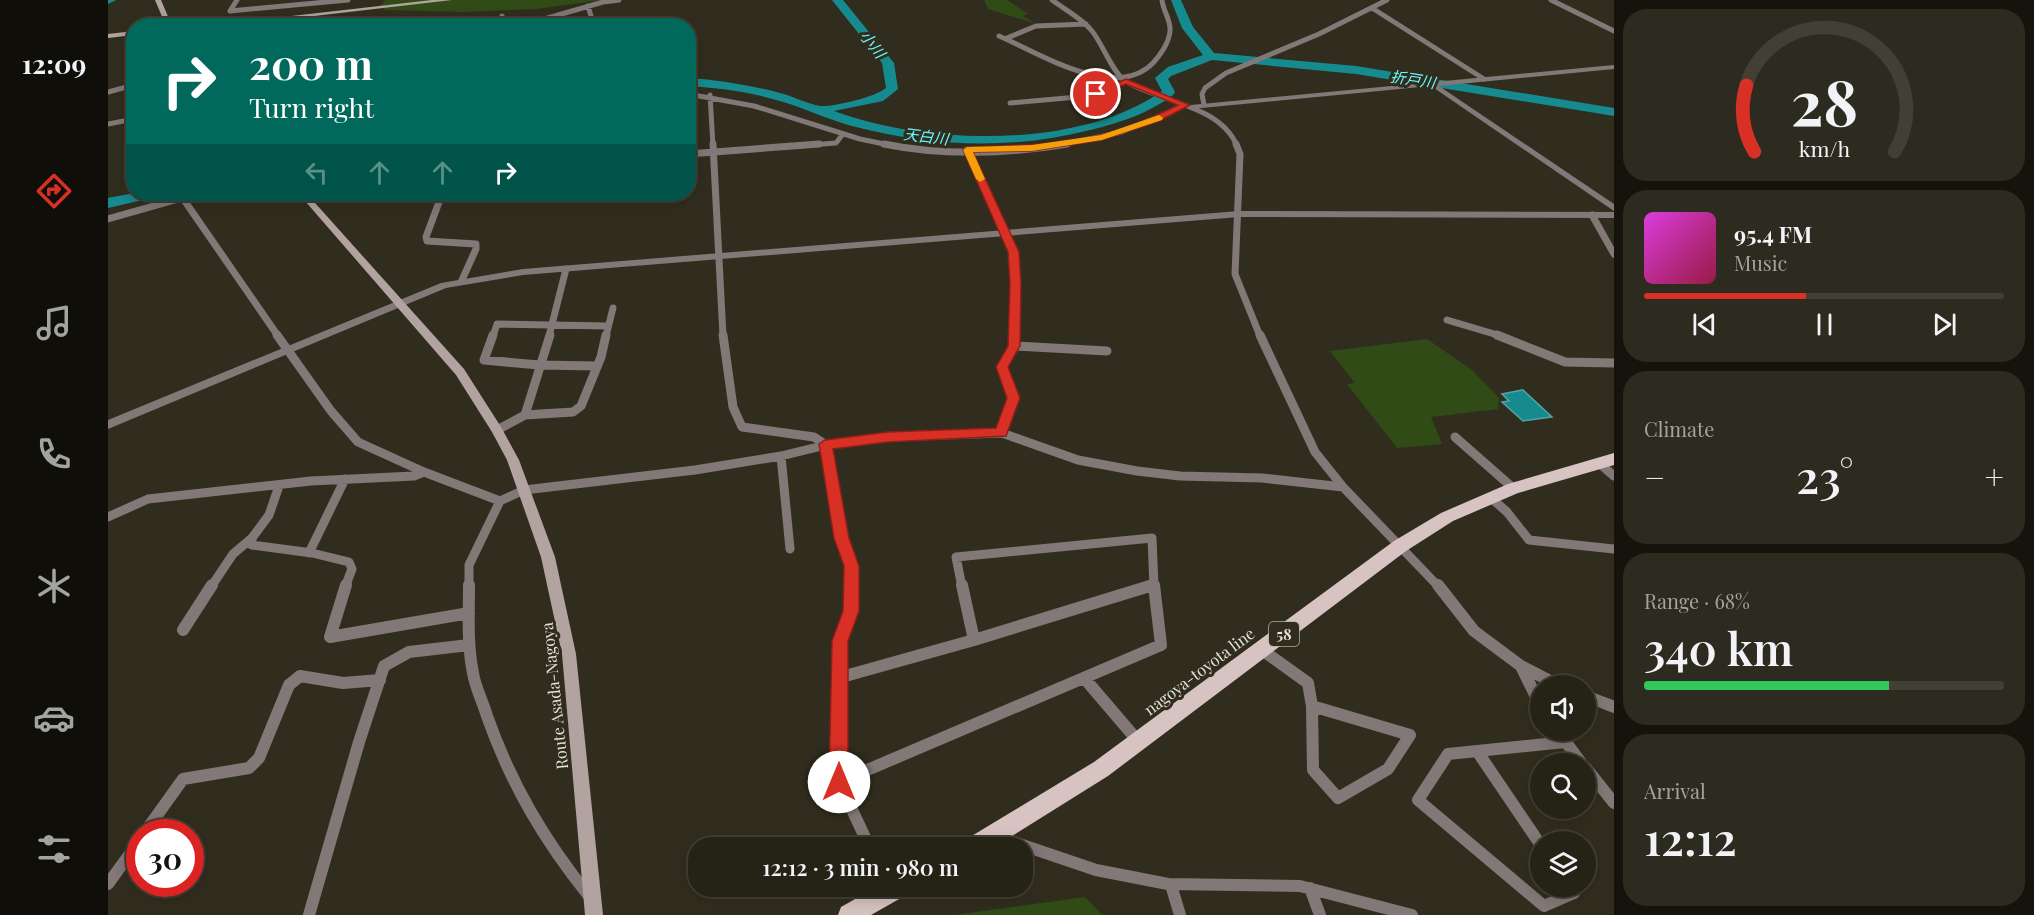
<!DOCTYPE html>
<meta charset="utf-8">
<style>
body{margin:0;font-family:"Playfair Display","Noto Sans JP",serif;background:#2d2a1f;color:#f1f3f6;height:100vh;display:flex;flex-direction:column;font-size:22px;white-space:nowrap}
*{box-sizing:border-box;margin:0}
p{font-size:20px;color:#a3a4a1}
.icon{flex:none;width:33px;height:33px;fill:none;stroke:currentColor;stroke-width:2;stroke-linecap:round;stroke-linejoin:round}
.map{position:relative;flex:1;overflow:hidden}
.side{display:flex;flex-direction:column;gap:9px;padding:9px;background:#14130c;width:420px}
.side>*{flex:none}
.guide{position:absolute;left:18px;top:18px;width:570px;height:183px;border-radius:24px;box-shadow:0 3px 15px #0003,0 0 0 2px #423f35;background:#00695c;color:#fff;overflow:hidden}
.buttons{position:absolute;left:1422px;top:675px;display:grid;gap:12px}
.buttons a{display:grid;place-items:center;width:66px;height:66px;border-radius:50%;background:#252216;box-shadow:0 3px 15px #0003,0 0 0 2px #423f35;font-size:30px}
.speed{position:absolute;left:18px;top:819px;display:flex;gap:12px;font-size:30px;font-weight:700;text-align:center}
.speed>*{display:grid;place-content:center;width:78px;height:78px;border-radius:50%;background:#252216;box-shadow:0 3px 15px #0003,0 0 0 2px #423f35;line-height:1}
.speed .limit{border:9px solid #d22;background:#fff;color:#111}
.pin{position:absolute;display:grid;place-items:center;width:51px;height:51px;color:#fff;margin:-26px;border:3px solid #fff;border-radius:50%;box-shadow:0 2px 6px #0007}
.me{position:absolute;width:66px;margin:-33px;rotate:0deg;stroke-linejoin:round;filter:drop-shadow(0 0 4px #0008)}
.turn{display:flex;align-items:center;gap:21px;height:126px;padding:0 24px;font-size:27px}
.turn .icon{width:78px;height:78px;stroke-width:2.5}
.turn b{display:block;font-size:42px;line-height:51px}
.lanes{display:flex;align-items:center;height:57px;padding:0 24px;background:#0003;justify-content:center;gap:30px;direction:ltr}
.lanes .off{opacity:.35}
.big{font-size:45px;font-weight:600;line-height:1.1}
.side .widget{flex:1;display:flex;flex-direction:column;justify-content:center;gap:9px;min-width:0;padding:0 21px;border-radius:24px;background:#2d2a1f}
.side .dial{align-items:center;gap:0}
.dial svg{height:156px;overflow:visible;fill:none;stroke:#423f35;stroke-width:7;stroke-linecap:round;text-anchor:middle}
.dial text{fill:#f1f3f6;stroke:none}
.song{display:flex;align-items:center;gap:18px}
.cover{width:72px;height:72px;border-radius:9px;background:linear-gradient(135deg,hsl(300 70% 55%),hsl(340 70% 35%))}
.played{height:6px;border-radius:3px;background:linear-gradient(90deg,#d93025 45%,#423f35 45%)}
.keys{display:flex;justify-content:space-around;direction:ltr}
.heat{display:flex;justify-content:space-between;align-items:center;font-size:33px;direction:ltr}
.charge{height:9px;border-radius:4px;background:linear-gradient(90deg,#34c759 68%,#423f35 0)}
.trip{position:absolute;left:580px;top:837px;width:345px;height:60px;border-radius:24px;background:#252216;box-shadow:0 3px 15px #0003,0 0 0 2px #423f35;font-weight:600;line-height:60px;text-align:center}
main{display:flex;flex:1;min-height:0}
.dock{display:flex;flex-direction:column;width:108px;justify-content:space-around;align-items:center;background:#0f0e09;color:#a3a4a1}
.dock .icon{width:42px;height:42px}
.dock .on{color:#d93025}
.dock b{font-size:27px;color:#f1f3f6}
.map>svg:first-child{display:block}
.green{fill:#304b15}
.water{fill:#168b8f;stroke:#54a5a5;stroke-width:1.5}
.lines{fill:none;stroke-linecap:round;stroke-linejoin:round}
.river{fill:#168b8f;fill-rule:evenodd}
.minor-far3{stroke:#827877;stroke-width:5}
.minor-far2{stroke:#827877;stroke-width:7}
.minor-far1{stroke:#827877;stroke-width:9}
.minor{stroke:#827877;stroke-width:12}
.tertiary{fill:#827877;fill-rule:evenodd}
.secondary{fill:#b2a3a1;fill-rule:evenodd}
.primary{fill:#d7c4c2;fill-rule:evenodd}
.route{fill:#d93025;stroke:#8d1f18;stroke-width:1.5}
.slow{fill:#f59e0b}
.labels{text-anchor:middle;dominant-baseline:central;stroke-width:6;stroke-linejoin:round;paint-order:stroke}
.far-water-label{font-size:15px;font-style:italic;fill:#67f9fe;stroke:#312d1e}
.shield{fill:#312d1e;stroke:#afaca1;stroke-width:1.5}
.shield-label{font-size:15px;font-weight:bold;fill:#e5e3d9}
.street-label{font-size:16px;fill:#e5e3d9;stroke:#312d1e}
</style>
<main>
<nav class="dock">
<b>12:09</b>
<svg class="icon on" aria-label="directions" viewBox="0 0 24 24"><path d="M12 3l9 9-9 9-9-9zM9 14v-3h6M13 9l2 2-2 2"/></svg>
<svg class="icon" aria-label="music" viewBox="0 0 24 24"><path d="M9 18V5l10-2v13"/><circle cx="6" cy="18" r="3"/><circle cx="16" cy="16" r="3"/></svg>
<svg class="icon" aria-label="phone" viewBox="0 0 24 24"><path d="M5 4h4l2 5-3 2q2 4 5 5l2-3 5 2v4C11 20 4 13 5 4z"/></svg>
<svg class="icon" aria-label="climate" viewBox="0 0 24 24"><path d="M12 3v18M4 7l16 10M4 17L20 7"/></svg>
<svg class="icon" aria-label="car" viewBox="0 0 24 24"><path d="M5 17H2v-5l4-1 3-4h7l3 4 3 1v5h-3M9 17h6M6 11h13"/><circle cx="7" cy="17" r="2"/><circle cx="17" cy="17" r="2"/></svg>
<svg class="icon" aria-label="filters" viewBox="0 0 24 24"><path d="M4 7h16M4 17h16"/><circle cx="9" cy="7" r="2"/><circle cx="15" cy="17" r="2"/></svg>
</nav>
<div class="map">
<svg width="1506" height="915" viewBox="0 0 1506 915">
<rect width="100%" height="100%" fill="#312d1e"/>
<!-- green -->
<path class="green" d="M 277,0 L 495,0 L 428,9 L 355,12 L 277,10 L 272,6 Z
M 876,0 L 899,0 L 920,14 L 914,16 L 929,24 L 880,9 Z
M 1319,339 L 1364,370 L 1391,398 L 1390,409 L 1323,417 L 1334,444 L 1289,448 L 1239,384 L 1247,383 L 1222,351 Z
M 977,897 L 994,915 L 846,915 Z"/>
<!-- water -->
<path class="water" d="M 1414,390 L 1415,390 L 1444,417 L 1415,421 L 1394,402 L 1401,401 L 1394,394 Z"/>
<g class="lines">
<!-- river -->
<path class="river" d="M 0,0 L 8,0 L 0,4 Z
M 724,0 L 735,0 L 786,63 L 790,89 L 775,101 L 726,111 C 817,145 972,150 1054,91 L 1047,78 L 1060,67 L 1095,55 L 1074,28 L 1063,0 L 1073,0 L 1085,27 L 1106,53 L 1248,66 L 1506,108 L 1506,116 L 1248,74 L 1104,60 L 1063,76 L 1060,79 L 1067,92 L 1065,95 C 1041,113 1012,123 982,130 C 904,150 826,147 748,127 C 723,121 699,109 675,102 C 644,92 612,88 580,86 L 580,78 C 611,80 642,85 672,93 C 685,96 699,104 712,106 C 725,107 768,97 778,88 L 774,63 Z
M 26,193 L 50,194 L 48,197 L 0,208 L 0,198 Z"/>
<!-- minor-far3 -->
<path class="minor-far3" d="M 944,0 C 956,9 975,19 984,31 C 994,43 1005,73 1017,81 C 1050,102 1112,104 1129,146
M 1443,0 L 1506,31
M 480,6 L 486,26
M 1264,8 L 1376,79
M 122,11 L 240,0
M 122,11 L 129,0
M 394,16 L 398,26
M 412,26 L 495,2 L 511,0
M 891,36 C 931,53 1007,102 1045,63 C 1053,54 1061,43 1062,31 C 1063,20 1055,11 1054,0
M 899,38 L 928,26 L 978,24
M 0,92 L 26,85
M 580,94 L 646,106 L 752,139 L 786,146
M 602,95 L 605,146
M 902,103 L 981,96 L 1017,82
M 1096,105 L 1094,94 L 1097,88 L 1118,73 L 1211,34 L 1279,0
M 0,124 L 26,119
M 690,146 L 728,143 L 735,134
M 948,146 L 1014,132 L 1077,105"/>
<!-- minor-far2 -->
<path class="minor-far2" d="M 605,144 L 615,336
M 776,144 C 834,156 901,154 959,144
M 1128,144 L 1132,154 L 1127,274 L 1152,336
M 859,150 L 906,252 L 906,336
M 580,154 L 711,144
M 334,194 L 318,237 L 319,241 L 368,244 L 368,249 L 354,280
M 74,197 L 170,336
M 1484,215 L 1506,254
M 0,219 L 88,194
M 1339,320 L 1393,336
M 385,336 L 389,324 L 500,326
M 441,336 L 458,269
M 498,336 L 505,308"/>
<!-- minor-far1 -->
<path class="minor-far1" d="M 169,335 L 223,411 L 250,442 L 316,472 L 392,501 L 361,565 L 361,587
M 385,335 L 376,360 L 431,365 L 489,366
M 615,335 L 625,407 L 634,427 L 706,437 L 718,445 L 734,538 L 744,566 L 744,587
M 1152,335 L 1207,452 L 1235,487 L 1331,587
M 1389,335 L 1457,362 L 1506,363
M 906,346 L 999,351
M 417,415 L 442,335
M 389,430 L 417,415 L 465,412 L 473,406 L 493,357 L 498,335
M 894,433 L 905,397 L 894,367 L 906,346 L 906,335
M 1347,437 L 1405,488
M 673,456 L 682,549
M 1491,463 L 1506,476
M 171,486 L 161,515 L 144,538 L 144,545 L 204,553 L 241,562 L 244,569 L 237,587
M 1383,498 L 1399,512 L 1421,540 L 1506,549
M 392,501 L 416,490 L 587,470 L 673,456 L 718,445 L 780,437 L 894,433 L 970,460 L 1029,471 L 1072,476 L 1154,478 L 1235,487
M 0,517 L 40,499 L 203,481 L 306,476 L 316,472
M 201,553 L 237,479
M 103,587 L 125,554 L 144,538
M 854,587 L 848,557 L 1044,538 L 1046,587
M 1040,587 L 1046,585"/>
<!-- minor -->
<path class="minor" d="M 238,585 L 222,637 L 361,613
M 361,585 C 361,614 359,644 365,673 C 367,687 375,702 379,716 C 403,784 436,840 481,896
M 744,585 L 743,611 L 732,641 L 731,782 L 762,848
M 1330,585 L 1366,631 L 1413,666 L 1452,686
M 75,630 L 104,585
M 866,640 L 1045,585
M 1154,650 L 1200,683 L 1204,706
M 1413,666 L 1432,705
M 730,678 L 866,640 L 854,585
M 977,679 L 1030,741
M 1478,696 L 1506,707
M 1204,706 L 1302,735 L 1280,769 L 1230,798 L 1205,770 Z
M 1449,730 L 1474,764
M 1457,742 L 1340,754 L 1310,800 L 1436,906 L 1466,893 L 1461,886
M 1369,751 L 1432,844
M 1478,768 L 1506,803
M 731,782 L 1053,645 L 1046,585
M 37,832 L 75,779 L 141,768 L 151,758 L 181,685 L 192,676 L 235,683 L 272,680
M 888,836 L 988,870 L 1060,884 L 1192,886 L 1304,915
M 0,884 L 32,840
M 1063,885 L 1072,915
M 1202,888 L 1212,915
M 201,915 L 251,742 L 276,666 L 301,652 L 361,645"/>
<!-- tertiary -->
<path class="tertiary" d="M 1506,65 L 1506,69 L 1331,86 L 1506,204 L 1506,211 L 1323,86 L 1083,109 L 1079,107 L 1083,105 Z
M 1131,211 L 1506,212 L 1506,218 L 1131,217 L 415,275 L 338,288 L 0,429 L 0,420 L 333,283 L 415,269 Z"/>
<!-- secondary -->
<path class="secondary" d="M 47,0 L 53,0 L 64,26 L 58,26 Z
M 324,0 L 344,0 L 120,26 L 95,26 Z
M 26,31 L 26,35 L 0,38 L 0,34 Z
M 191,194 L 199,194 L 356,369 L 393,427 L 411,460 L 447,557 L 468,654 L 495,915 L 477,915 L 454,654 L 433,557 L 399,460 L 384,432 L 348,375 Z"/>
<!-- primary -->
<path class="primary" d="M 1506,453 L 1506,465 L 1410,493 L 1345,521 L 1298,551 L 1000,776 L 885,848 L 855,848 L 857,840 L 986,762 L 1286,541 L 1333,513 L 1400,484 Z
M 770,886 L 803,886 L 800,894 L 763,915 L 730,915 L 733,907 Z"/>
</g>
<!-- route -->
<path class="route" d="M 1018,79 L 1082,105 L 1051,121 L 994,140 L 924,151 L 865,152 L 911,252 L 913,284 L 912,346 L 900,367 L 912,398 L 898,436 L 780,442 L 725,449 L 741,538 L 751,566 L 751,611 L 740,641 L 740,782 L 737,789 L 731,792 L 724,789 L 721,782 L 724,641 L 735,611 L 736,566 L 726,538 L 711,444 L 717,440 L 780,432 L 888,428 L 899,398 L 888,367 L 900,346 L 902,284 L 900,252 L 855,150 L 859,147 C 904,146 949,145 993,135 C 1019,129 1046,117 1070,105 L 1018,84 L 991,96 L 984,94 Z"/>
<!-- slow -->
<path class="slow" d="M 1051,115 L 1055,118 L 1054,120 L 994,140 L 924,151 L 865,152 L 877,179 L 872,182 L 868,179 L 855,150 L 859,147 L 924,145 L 993,135 Z"/>
<g class="labels">
<!-- far-water labels -->
<g class="far-water-label">
<text transform="translate(765 44) rotate(51)">小川</text>
<text transform="translate(1305 79) rotate(9)">折戸川</text>
<text transform="translate(818 136) rotate(7)">天白川</text>
</g>
<!-- shield labels -->
<rect class="shield" x="1161" y="622" width="30" height="24" rx="4.5"/>
<g class="shield-label">
<text x="1176" y="634">58</text>
</g>
<!-- street labels -->
<g class="street-label">
<text transform="translate(1091 671) rotate(-37)">nagoya-toyota line</text>
<text transform="translate(446 696) rotate(-96)">Route Asada-Nagoya</text>
</g>
</g>
</svg>
<div class="buttons">
<a><svg class="icon" aria-label="sound" viewBox="0 0 24 24"><path d="M4 9h4l5-4v14l-5-4H4zM17 9q2 3 0 6"/></svg></a>
<a><svg class="icon" aria-label="search" viewBox="0 0 24 24"><circle cx="10" cy="10" r="6"/><path d="M15 15l6 6"/></svg></a>
<a><svg class="icon" aria-label="layers" viewBox="0 0 24 24"><path d="M12 4l9 5-9 5-9-5zM3 14l9 5 9-5"/></svg></a>
</div>
<div class="speed"><div class="limit">30</div></div>
<div class="pin" style="left:988px;top:94px;background:#d93025"><svg class="icon" aria-label="arrive" viewBox="0 0 24 24"><path d="M6 21V4h12l-3 4 3 4H6"/></svg></div>
<svg class="me" style="left:731px;top:782px" viewBox="-20 -20 40 40"><circle r="19" fill="#fff"/><path d="M0-13L10 11 0 6-10 11z" fill="#d93025"/></svg>
<div class="trip">12:12 · 3 min · 980 m</div>
<div class="guide">
<div class="turn"><svg class="icon" aria-label="right" viewBox="0 0 24 24"><path d="M7 20v-9h11M14 6l5 5-5 5"/></svg><div><b>200 m</b>Turn right</div></div>
<div class="lanes"><svg class="icon off" aria-label="left" viewBox="0 0 24 24"><path d="M17 20v-9H6M10 6l-5 5 5 5"/></svg><svg class="icon off" aria-label="ahead" viewBox="0 0 24 24"><path d="M12 20V5M6 11l6-6 6 6"/></svg><svg class="icon off" aria-label="ahead" viewBox="0 0 24 24"><path d="M12 20V5M6 11l6-6 6 6"/></svg><svg class="icon" aria-label="right" viewBox="0 0 24 24"><path d="M7 20v-9h11M14 6l5 5-5 5"/></svg></div>
</div>
</div>
<section class="side">
<div class="widget dial"><svg viewBox="0 0 100 80">
<path d="M14 69A42 42 0 1 1 86 69"/>
<path d="M14 69A42 42 0 0 1 10 35" stroke="#d93025"/>
<text x="50" y="56" font-size="32" font-weight="700">28</text>
<text x="50" y="72" font-size="11">km/h</text>
</svg></div>
<div class="widget">
<div class="song"><i class="cover"></i><div><b>95.4 FM</b><p>Music</p></div></div>
<div class="played"></div>
<div class="keys"><svg class="icon" aria-label="previous" viewBox="0 0 24 24"><path d="M18 5L8 12l10 7zM5 5v14"/></svg><svg class="icon" aria-label="pause" viewBox="0 0 24 24"><path d="M8 5v14M16 5v14"/></svg><svg class="icon" aria-label="next" viewBox="0 0 24 24"><path d="M6 5l10 7-10 7zM19 5v14"/></svg></div>
</div>
<div class="widget"><p>Climate</p>
<div class="heat"><a>−</a><b class="big">23°</b><a>+</a></div>
</div>
<div class="widget"><p>Range · 68%</p><b class="big">340 km</b><div class="charge"></div></div>
<div class="widget"><p>Arrival</p><b class="big">12:12</b></div>
</section>
</main>
